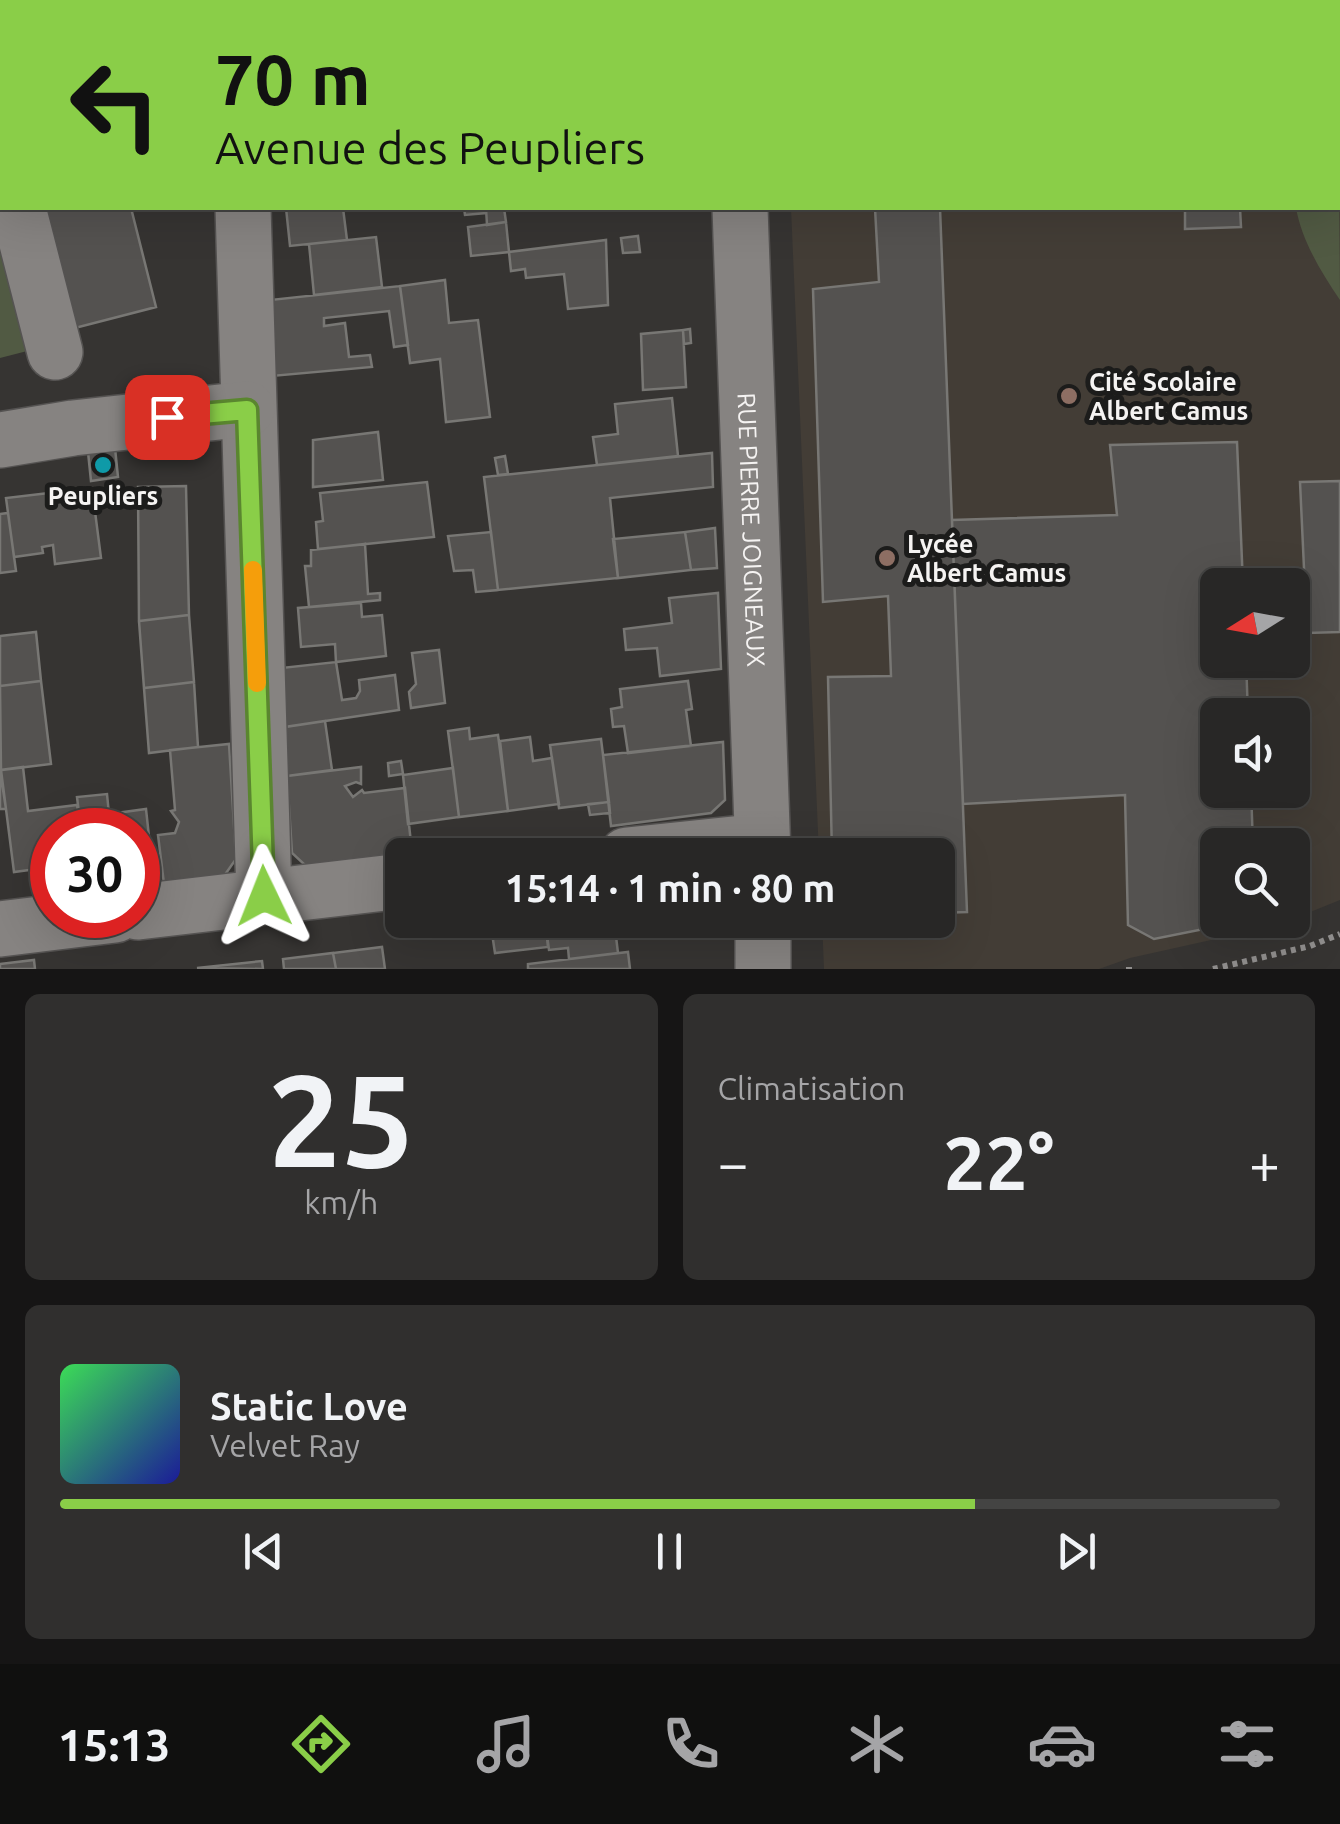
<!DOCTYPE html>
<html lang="fr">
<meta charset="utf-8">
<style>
body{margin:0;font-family:Ubuntu,sans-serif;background:#302f2e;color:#f1f3f6;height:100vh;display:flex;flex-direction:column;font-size:38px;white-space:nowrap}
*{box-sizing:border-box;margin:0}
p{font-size:32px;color:#a5a5a7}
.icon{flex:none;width:55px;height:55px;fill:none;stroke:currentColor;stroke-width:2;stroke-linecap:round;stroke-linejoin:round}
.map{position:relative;height:969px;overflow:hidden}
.details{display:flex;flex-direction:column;gap:25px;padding:25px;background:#161515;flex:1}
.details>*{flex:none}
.banner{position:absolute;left:0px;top:0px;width:1340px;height:210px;box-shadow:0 10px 40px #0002,0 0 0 2px #444443;background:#8ace48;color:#111;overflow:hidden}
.needle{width:65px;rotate:259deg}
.tools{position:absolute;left:1200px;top:568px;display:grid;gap:20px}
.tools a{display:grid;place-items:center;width:110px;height:110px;border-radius:15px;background:#282726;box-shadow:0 10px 40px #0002,0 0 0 2px #444443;font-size:50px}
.speed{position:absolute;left:30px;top:808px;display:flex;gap:20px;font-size:50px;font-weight:700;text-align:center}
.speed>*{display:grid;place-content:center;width:130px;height:130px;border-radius:50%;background:#282726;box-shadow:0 10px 40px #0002,0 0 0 2px #444443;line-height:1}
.speed .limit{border:15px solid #d22;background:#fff;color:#111}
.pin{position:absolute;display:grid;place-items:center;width:85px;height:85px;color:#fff;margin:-42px;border-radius:20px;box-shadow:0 5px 15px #0006}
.me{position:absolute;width:110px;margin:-55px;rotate:358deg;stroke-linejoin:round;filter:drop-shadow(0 0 8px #0008)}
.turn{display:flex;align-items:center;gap:35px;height:210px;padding:0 50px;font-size:45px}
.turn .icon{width:130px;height:130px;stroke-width:2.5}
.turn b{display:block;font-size:70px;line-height:85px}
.big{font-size:75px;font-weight:600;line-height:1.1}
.details .tile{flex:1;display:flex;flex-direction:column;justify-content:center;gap:15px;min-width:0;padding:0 35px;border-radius:15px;background:#302f2e}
.details .dial{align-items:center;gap:0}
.dial b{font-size:130px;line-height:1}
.song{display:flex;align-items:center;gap:30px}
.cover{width:120px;height:120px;border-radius:15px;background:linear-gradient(135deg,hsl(130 70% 55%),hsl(240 70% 35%))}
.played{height:10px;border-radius:5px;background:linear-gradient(90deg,#8ace48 75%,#444443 75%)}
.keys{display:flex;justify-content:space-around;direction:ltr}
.heat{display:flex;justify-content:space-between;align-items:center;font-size:55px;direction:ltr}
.details .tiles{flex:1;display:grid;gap:25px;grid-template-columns:1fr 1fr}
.tile:last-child{grid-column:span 2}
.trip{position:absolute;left:385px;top:838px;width:570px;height:100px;border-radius:15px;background:#282726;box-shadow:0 10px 40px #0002,0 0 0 2px #444443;font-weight:600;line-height:100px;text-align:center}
.menu{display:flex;height:160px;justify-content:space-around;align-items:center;background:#10100f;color:#a5a5a7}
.menu .icon{width:70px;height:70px}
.menu .active{color:#8ace48}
.menu b{font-size:45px;color:#f1f3f6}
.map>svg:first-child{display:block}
.built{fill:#433d36;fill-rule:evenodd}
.green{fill:#515a43}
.building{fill:#545250;stroke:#787774;stroke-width:2.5}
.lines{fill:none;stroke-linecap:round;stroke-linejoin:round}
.minor-casing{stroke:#555352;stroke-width:58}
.path{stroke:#918f8e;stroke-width:6;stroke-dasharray:5 5;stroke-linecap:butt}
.minor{stroke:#868381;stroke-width:55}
.route-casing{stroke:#5a862f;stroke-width:25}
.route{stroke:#8ace48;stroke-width:18}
.slow{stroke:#f59e0b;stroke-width:18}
.education-dot{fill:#8d6e63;stroke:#1c1c1b;stroke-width:4}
.culture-dot{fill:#0f9aa8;stroke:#1c1c1b;stroke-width:4}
.labels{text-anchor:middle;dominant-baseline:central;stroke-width:10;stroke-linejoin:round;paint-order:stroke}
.poi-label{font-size:25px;font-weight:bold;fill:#f5f3f2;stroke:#1c1c1b;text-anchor:start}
.street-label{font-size:25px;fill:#f5f3f2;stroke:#1c1c1b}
</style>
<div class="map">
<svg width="1340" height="969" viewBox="0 0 1340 969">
<rect width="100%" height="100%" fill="#363432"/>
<!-- built -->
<path class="built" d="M 781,0 L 1340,0 L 1340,900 L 1293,919 L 1292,845 L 1218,845 L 1218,920 L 1290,920 L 1274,926 L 1130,958 L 1099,969 L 824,969 L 822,920 L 938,920 L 938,855 L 819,855 L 791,208 L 1338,208 L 1338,2 ZM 1218,585 L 1292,585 L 1292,660 L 1218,660 ZM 1218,715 L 1292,715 L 1292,790 L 1218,790 Z"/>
<!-- green -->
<path class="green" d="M 1338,45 L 1340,300 C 1321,272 1302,241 1296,208 L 1338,208 Z
M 0,212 L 35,349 L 0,358 Z"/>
<!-- building -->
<path class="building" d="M 0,0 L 80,0 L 80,2 L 2,2 L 2,36 Z
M 284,0 L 358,0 L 359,2 L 284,2 Z
M 507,0 L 579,0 L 579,2 L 507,2 Z
M 867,0 L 932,0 L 933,2 L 867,2 Z
M 1178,0 L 1234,0 L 1234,2 L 1178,2 Z
M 45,208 L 131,208 L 156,307 L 75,328 Z
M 286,208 L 343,208 L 347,240 L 290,246 Z
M 464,208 L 486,208 L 486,213 L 465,215 Z
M 486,208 L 504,208 L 506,222 L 487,225 Z
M 875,208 L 940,208 L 967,912 L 938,913 L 938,855 L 832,855 L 828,677 L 891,676 L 888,596 L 823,602 L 813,289 L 879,282 Z
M 1185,208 L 1240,208 L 1241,227 L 1185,229 Z
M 506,222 L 509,252 L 471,256 L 468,227 Z
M 638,236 L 640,252 L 623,253 L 621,238 Z
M 376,237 L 382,287 L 314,295 L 309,244 Z
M 606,240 L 608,305 L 568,309 L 564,274 L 526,278 L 525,269 L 511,271 L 509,252 Z
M 445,280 L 449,323 L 478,320 L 490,417 L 446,422 L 440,359 L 410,363 L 400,286 Z
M 400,286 L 408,345 L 394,347 L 389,311 L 324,318 L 324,326 L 345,323 L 349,357 L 370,355 L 372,367 L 272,376 L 270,300 Z
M 690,329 L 691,343 L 684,344 L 683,330 Z
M 683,330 L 686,387 L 643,390 L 641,334 Z
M 672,398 L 678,456 L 597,465 L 593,437 L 618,434 L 615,404 Z
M 378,432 L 383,480 L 313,487 L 313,440 Z
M 1237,442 L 1243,585 L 1218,585 L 1218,660 L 1246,660 L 1248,715 L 1218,715 L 1218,790 L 1251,790 L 1253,845 L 1218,845 L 1218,920 L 1249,920 L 1154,939 L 1128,925 L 1125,795 L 963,804 L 952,520 L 1117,515 L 1110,445 Z
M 115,448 L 118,477 L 91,481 L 88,452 Z
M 712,453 L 713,487 L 610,498 L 618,578 L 498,590 L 484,477 Z
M 505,456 L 508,474 L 498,475 L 495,458 Z
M 1340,481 L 1340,632 L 1307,633 L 1300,482 Z
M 427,482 L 434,537 L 318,549 L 316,522 L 323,521 L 320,493 Z
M 186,486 L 189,615 L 139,621 L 138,487 Z
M 92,488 L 101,558 L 55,564 L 53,545 L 42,547 L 43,553 L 14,557 L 6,498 Z
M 8,513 L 16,571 L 0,573 L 0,514 Z
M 715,528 L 717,568 L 691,570 L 685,532 Z
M 491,532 L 498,590 L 476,592 L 473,570 L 454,571 L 448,536 Z
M 685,532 L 691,570 L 618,578 L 613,539 Z
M 365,544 L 368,594 L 380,593 L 380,600 L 309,607 L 305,566 L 311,566 L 311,550 Z
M 718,593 L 721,669 L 660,676 L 657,648 L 626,650 L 624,629 L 672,623 L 669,598 Z
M 361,603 L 362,617 L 382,615 L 386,656 L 336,662 L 335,644 L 301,647 L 298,608 Z
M 189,615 L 194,682 L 144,688 L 139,621 Z
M 36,632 L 41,681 L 0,686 L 0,636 Z
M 439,650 L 445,703 L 411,708 L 409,692 L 416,684 L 412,653 Z
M 336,662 L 342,700 L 356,698 L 360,691 L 359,680 L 395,675 L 399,710 L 285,727 L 281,668 Z
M 41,681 L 51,764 L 1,770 L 0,686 Z
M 688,681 L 692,709 L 686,710 L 691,746 L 628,753 L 624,726 L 613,727 L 611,709 L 622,707 L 620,689 Z
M 194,682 L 198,747 L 149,753 L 144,688 Z
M 325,721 L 332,770 L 287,776 L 284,727 Z
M 469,728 L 470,739 L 498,735 L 508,811 L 459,817 L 448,731 Z
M 530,737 L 533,761 L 552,758 L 559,804 L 508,811 L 500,741 Z
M 601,739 L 609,802 L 559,808 L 550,745 Z
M 723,742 L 725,800 L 711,813 L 611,826 L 603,755 Z
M 229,744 L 236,859 L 224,876 L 164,884 L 158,835 L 175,833 L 179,822 L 171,811 L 175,810 L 170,750 Z
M 401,761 L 403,774 L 389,776 L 388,763 Z
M 23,767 L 28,811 L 77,805 L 81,830 L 52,830 L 52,867 L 14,872 L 1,770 Z
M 361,767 L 361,784 L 356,782 L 345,786 L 353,797 L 362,790 L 364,793 L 405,788 L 412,852 L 306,866 L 292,853 L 287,776 Z
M 453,768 L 459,817 L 408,824 L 403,775 Z
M 0,770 L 6,809 L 0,809 Z
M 107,794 L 109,814 L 146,809 L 151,855 L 138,857 L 138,830 L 81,830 L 77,797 Z
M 609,802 L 610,813 L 590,815 L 588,804 Z
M 490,920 L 545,920 L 548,947 L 495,953 Z
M 545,920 L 614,920 L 618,953 L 569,959 L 568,948 L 549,950 Z
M 382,947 L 385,969 L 336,969 L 333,953 Z
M 628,952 L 630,969 L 528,969 L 528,964 Z
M 333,953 L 336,969 L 284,969 L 283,959 Z
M 34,960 L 35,969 L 0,969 L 0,964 Z
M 262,961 L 263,969 L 197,968 Z"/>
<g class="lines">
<defs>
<g id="minor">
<path d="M 223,0 L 223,2"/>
<path d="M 733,0 L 733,2"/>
<path d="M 0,138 L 2,148"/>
<path d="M 18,208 L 55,352"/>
<path d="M 243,208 L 264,896"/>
<path id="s1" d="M 740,208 L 763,855"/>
<path d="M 0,440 L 73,428 L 247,409"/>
<path d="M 627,855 L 762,841"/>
<path d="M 138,912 L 402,881"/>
<path d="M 763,920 L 763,969"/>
<path d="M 0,929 L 115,915"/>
</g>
</defs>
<!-- minor casing -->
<use href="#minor" class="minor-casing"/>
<!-- path -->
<path class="path" d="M 1129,967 L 1129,969
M 1213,969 L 1310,946 L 1340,934"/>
<!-- minor -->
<use href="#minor" class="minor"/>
</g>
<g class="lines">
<defs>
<path id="route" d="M 167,417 L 247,410 L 264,896"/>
</defs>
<!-- route casing -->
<use href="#route" class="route-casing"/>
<!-- route -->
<use href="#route" class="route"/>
<!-- slow -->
<path class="slow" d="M 253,570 L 257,683"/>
</g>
<!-- markers -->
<g class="education-dot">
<circle cx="1069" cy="396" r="10"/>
<circle cx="887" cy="558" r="10"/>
</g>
<circle class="culture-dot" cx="103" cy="465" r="10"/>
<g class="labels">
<!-- poi labels -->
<g class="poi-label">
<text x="1089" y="382">Cité Scolaire<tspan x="1089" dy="29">Albert Camus</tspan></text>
<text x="103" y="496" text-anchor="middle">Peupliers</text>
<text x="907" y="544">Lycée<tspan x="907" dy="29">Albert Camus</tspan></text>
</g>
<!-- street labels -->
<g class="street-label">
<text stroke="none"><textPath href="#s1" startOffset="322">RUE PIERRE JOIGNEAUX</textPath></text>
</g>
</g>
</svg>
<div class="tools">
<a><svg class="needle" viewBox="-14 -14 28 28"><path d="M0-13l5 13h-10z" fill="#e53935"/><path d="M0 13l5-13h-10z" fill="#a5a5a7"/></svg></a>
<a><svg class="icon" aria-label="sound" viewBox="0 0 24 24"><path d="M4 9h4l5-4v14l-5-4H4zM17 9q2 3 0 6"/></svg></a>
<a><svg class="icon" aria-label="search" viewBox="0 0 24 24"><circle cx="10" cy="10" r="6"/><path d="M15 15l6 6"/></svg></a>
</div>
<div class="speed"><div class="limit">30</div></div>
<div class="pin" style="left:167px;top:417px;background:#d93025"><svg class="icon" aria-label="arrive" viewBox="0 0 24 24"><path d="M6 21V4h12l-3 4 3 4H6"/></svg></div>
<svg class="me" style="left:264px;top:896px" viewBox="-20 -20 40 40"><path d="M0-17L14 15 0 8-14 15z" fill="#8ace48" stroke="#fff" stroke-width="4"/></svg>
<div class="trip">15:14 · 1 min · 80 m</div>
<div class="banner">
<div class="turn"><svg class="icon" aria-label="left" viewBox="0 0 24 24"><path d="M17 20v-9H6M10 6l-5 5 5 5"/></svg><div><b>70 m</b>Avenue des Peupliers</div></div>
</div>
</div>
<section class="details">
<div class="tiles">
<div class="tile dial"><b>25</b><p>km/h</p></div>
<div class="tile"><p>Climatisation</p>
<div class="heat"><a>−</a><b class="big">22°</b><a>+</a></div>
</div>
<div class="tile">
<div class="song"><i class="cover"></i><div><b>Static Love</b><p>Velvet Ray</p></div></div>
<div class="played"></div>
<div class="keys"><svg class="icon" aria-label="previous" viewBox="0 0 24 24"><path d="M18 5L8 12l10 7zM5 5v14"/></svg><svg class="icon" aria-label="pause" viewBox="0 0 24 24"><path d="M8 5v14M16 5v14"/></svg><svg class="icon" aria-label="next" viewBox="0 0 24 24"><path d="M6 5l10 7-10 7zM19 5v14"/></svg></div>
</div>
</div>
</section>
<nav class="menu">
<b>15:13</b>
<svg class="icon active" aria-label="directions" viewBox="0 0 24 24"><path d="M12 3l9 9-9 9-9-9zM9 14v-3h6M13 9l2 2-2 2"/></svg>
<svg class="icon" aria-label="music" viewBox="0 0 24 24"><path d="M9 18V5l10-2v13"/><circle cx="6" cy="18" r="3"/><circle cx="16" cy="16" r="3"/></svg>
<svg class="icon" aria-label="phone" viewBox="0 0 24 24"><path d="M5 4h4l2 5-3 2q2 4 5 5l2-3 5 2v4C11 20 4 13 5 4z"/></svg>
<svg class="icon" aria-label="climate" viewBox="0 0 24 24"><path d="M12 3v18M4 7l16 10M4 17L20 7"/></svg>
<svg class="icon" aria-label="car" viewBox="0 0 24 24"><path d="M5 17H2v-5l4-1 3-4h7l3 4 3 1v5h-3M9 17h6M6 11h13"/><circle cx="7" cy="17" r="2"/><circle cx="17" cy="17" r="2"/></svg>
<svg class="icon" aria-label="filters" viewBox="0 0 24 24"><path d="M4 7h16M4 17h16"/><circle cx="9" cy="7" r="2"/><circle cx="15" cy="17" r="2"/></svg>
</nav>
